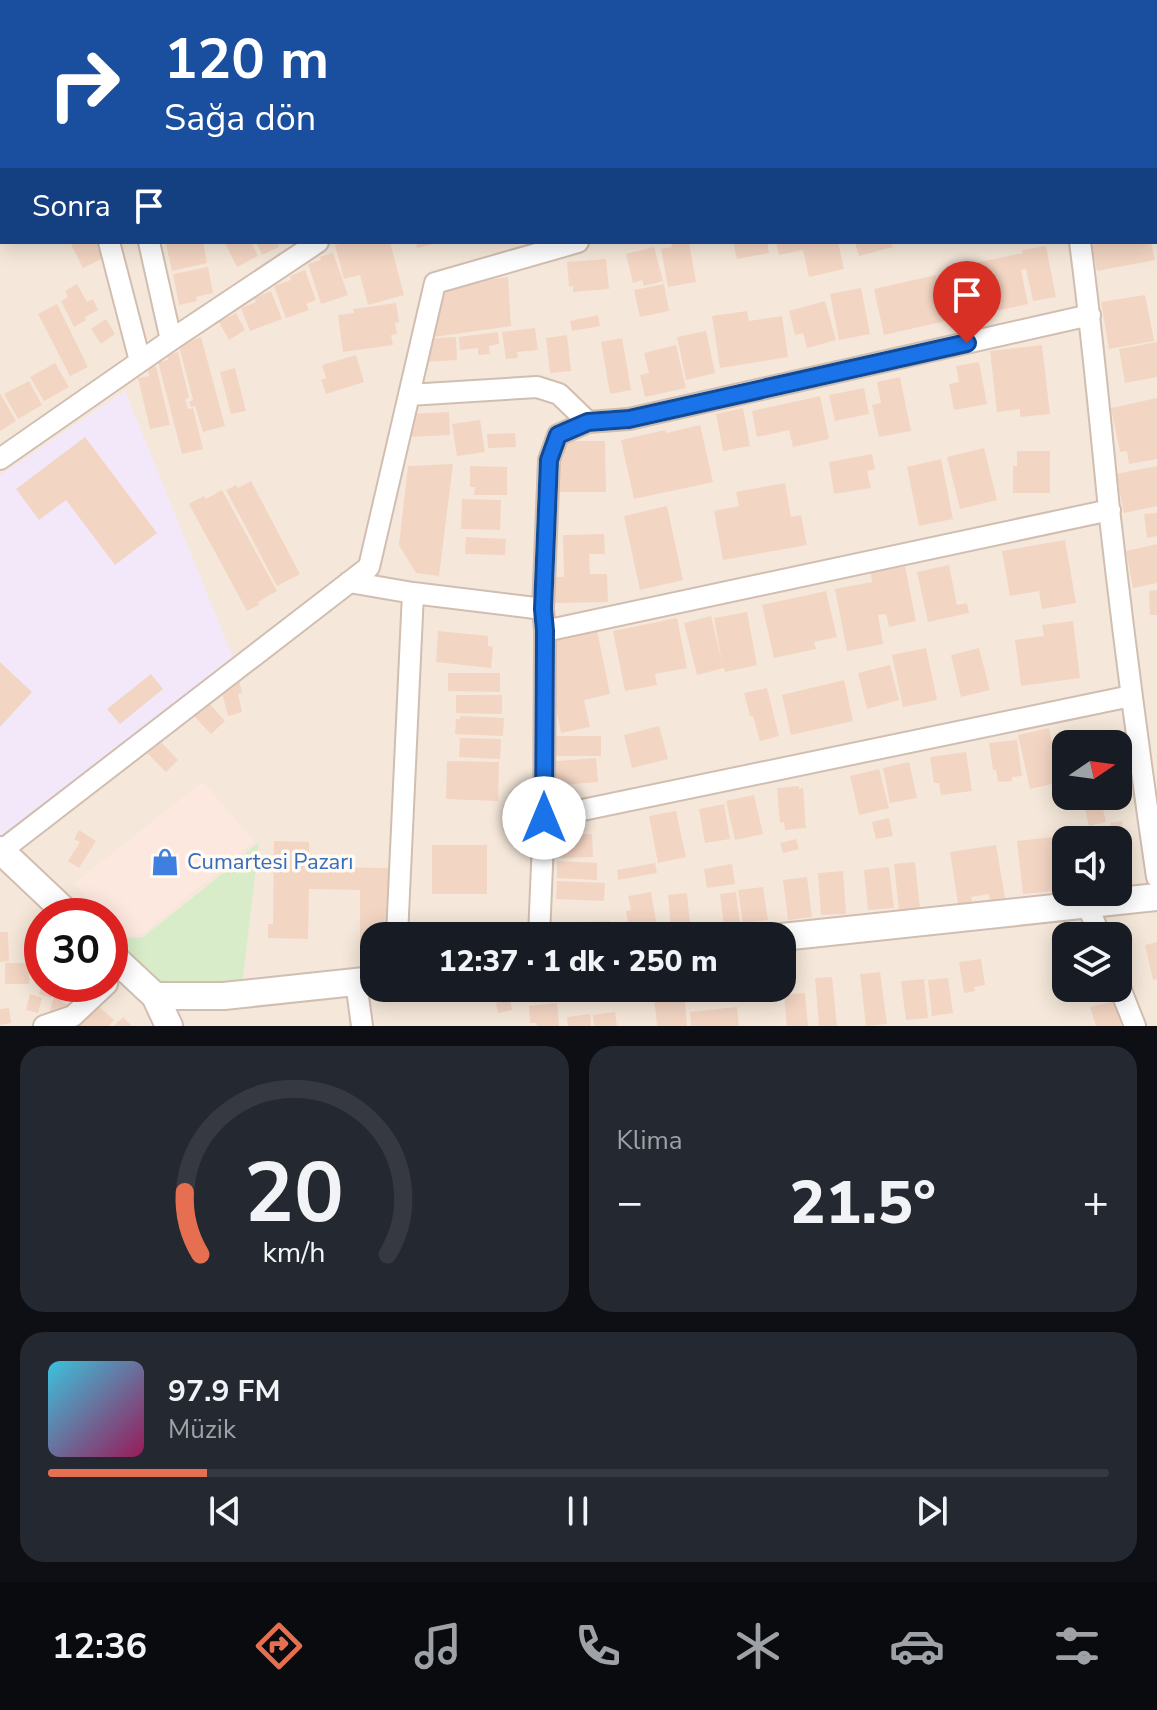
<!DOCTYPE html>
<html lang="tr">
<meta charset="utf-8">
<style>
body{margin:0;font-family:"Nunito Sans",sans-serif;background:#242831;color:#f1f3f6;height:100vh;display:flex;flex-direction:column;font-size:30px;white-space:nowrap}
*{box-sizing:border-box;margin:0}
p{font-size:26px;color:#9ea1a6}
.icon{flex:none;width:44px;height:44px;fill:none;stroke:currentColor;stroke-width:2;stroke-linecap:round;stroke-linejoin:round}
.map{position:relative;height:1026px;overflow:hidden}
.panel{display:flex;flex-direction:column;gap:20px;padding:20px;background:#0d0f14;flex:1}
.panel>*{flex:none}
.guide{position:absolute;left:0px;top:0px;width:1158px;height:244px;box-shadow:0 4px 20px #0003;background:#1a4fa0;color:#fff;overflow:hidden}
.needle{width:52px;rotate:77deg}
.fabs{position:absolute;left:1052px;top:730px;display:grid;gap:16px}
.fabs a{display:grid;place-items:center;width:80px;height:80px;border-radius:16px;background:#171b24;box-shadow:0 4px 20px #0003;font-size:40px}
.speed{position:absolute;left:24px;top:898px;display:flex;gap:16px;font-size:40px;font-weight:700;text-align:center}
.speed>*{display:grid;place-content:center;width:104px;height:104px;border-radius:50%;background:#171b24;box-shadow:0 4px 20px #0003;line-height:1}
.speed .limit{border:12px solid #d22;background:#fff;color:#111}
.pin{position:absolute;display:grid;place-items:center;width:68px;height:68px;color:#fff;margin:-82px -34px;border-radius:50% 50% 50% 0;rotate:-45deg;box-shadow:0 0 8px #0007}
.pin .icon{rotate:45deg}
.me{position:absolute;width:88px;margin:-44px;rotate:0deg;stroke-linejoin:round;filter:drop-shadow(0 0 6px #0008)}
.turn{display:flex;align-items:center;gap:28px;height:168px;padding:0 32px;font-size:36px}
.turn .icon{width:104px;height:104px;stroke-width:2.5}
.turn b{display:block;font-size:56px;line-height:68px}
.then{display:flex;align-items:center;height:76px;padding:0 32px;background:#0003;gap:16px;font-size:30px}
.big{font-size:60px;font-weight:800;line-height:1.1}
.panel .widget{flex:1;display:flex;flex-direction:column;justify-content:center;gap:12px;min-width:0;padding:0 28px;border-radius:24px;background:#242831}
.panel .dial{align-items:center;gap:0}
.dial svg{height:208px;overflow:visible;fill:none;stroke:#363941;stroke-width:7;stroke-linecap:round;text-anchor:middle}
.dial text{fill:#f1f3f6;stroke:none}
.song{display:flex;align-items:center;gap:24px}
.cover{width:96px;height:96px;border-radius:12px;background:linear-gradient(135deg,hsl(190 70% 55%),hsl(330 70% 35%))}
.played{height:8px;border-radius:4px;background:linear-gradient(90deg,#e76f51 15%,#363941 15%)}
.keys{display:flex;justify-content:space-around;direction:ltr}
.heat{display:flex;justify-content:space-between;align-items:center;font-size:44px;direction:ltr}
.panel .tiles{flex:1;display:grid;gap:20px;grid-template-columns:1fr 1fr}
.widget:last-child{grid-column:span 2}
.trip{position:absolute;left:360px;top:922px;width:436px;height:80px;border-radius:24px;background:#171b24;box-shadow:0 4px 20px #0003;font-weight:800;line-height:80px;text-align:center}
.tab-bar{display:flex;height:128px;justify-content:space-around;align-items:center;background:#090b0e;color:#9ea1a6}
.tab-bar .icon{width:56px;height:56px}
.tab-bar .active{color:#e76f51}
.tab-bar b{font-size:36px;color:#f1f3f6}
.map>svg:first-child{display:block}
.residential{fill:#f5e8da;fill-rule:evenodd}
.commercial{fill:#fde8e0}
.education{fill:#f3e8fa}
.green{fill:#d8ecc9}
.building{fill:#f3d5c3}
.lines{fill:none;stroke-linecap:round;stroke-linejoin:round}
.minor-casing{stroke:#d1beb0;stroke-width:24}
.tertiary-casing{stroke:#d1beb0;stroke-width:30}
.minor{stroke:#fff;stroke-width:20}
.tertiary{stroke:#fff;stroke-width:26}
.route-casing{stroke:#114b97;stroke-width:20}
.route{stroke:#1a73e8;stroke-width:14}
.labels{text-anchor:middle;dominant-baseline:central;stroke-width:7;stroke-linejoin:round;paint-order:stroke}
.shop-label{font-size:22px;fill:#366cbe;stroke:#fffaf3;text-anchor:start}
</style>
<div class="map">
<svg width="1157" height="1026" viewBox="0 0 1157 1026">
<rect width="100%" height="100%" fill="#fdf6ec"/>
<!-- residential -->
<path class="residential" d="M 0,0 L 1157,0 L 1157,1026 L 0,1026 ZM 2,2 L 1156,2 L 1156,242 L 2,242 ZM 1066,744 L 1118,744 L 1118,796 L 1066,796 ZM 1066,840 L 1118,840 L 1118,892 L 1066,892 ZM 42,916 L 110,916 L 110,984 L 42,984 ZM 374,936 L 782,936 L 782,988 L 374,988 ZM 1066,936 L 1118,936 L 1118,988 L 1066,988 Z"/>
<!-- commercial -->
<path class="commercial" d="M 203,782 L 254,841 L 142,934 L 119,937 L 110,927 L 110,916 L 101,916 L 74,883 Z"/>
<!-- education -->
<path class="education" d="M 125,391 L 235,662 L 0,843 L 0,475 Z"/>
<!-- green -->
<path class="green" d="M 259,842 L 242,986 L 173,993 L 110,948 L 113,940 L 143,937 L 206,887 Z"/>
<!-- building -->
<path class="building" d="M 70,242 L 111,242 L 109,255 L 83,268 Z
M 173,242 L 203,242 L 207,263 L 172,271 L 166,244 Z
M 228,242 L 251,242 L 258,256 L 237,267 L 225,243 Z
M 256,242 L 277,242 L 279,247 L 262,255 Z
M 349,242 L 390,242 L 404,295 L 368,305 L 360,275 L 344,279 L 335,245 Z
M 416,242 L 437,242 L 437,243 L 417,248 Z
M 671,242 L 689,242 L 696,282 L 668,287 L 661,249 L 672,247 Z
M 733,242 L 767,242 L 769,253 L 737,259 Z
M 776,242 L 838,242 L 844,269 L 809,277 L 803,250 L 779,255 Z
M 855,242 L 891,242 L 893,247 L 859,256 Z
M 1091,242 L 1151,242 L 1155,260 L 1097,271 Z
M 1046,246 L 1056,297 L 1033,301 L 1026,269 L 1021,270 L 1028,304 L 967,317 L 964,304 L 958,305 L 950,268 L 1023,253 L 1022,250 Z
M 654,247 L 663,281 L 644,286 L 642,280 L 633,283 L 626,254 Z
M 333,253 L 348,295 L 321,304 L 308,264 L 321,260 L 320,257 Z
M 606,259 L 609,289 L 573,292 L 573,286 L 569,287 L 567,262 Z
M 208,267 L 213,293 L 196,297 L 197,301 L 179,305 L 173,274 Z
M 305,270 L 316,300 L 306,304 L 309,310 L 286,318 L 274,286 L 291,280 L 290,276 Z
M 936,275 L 946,321 L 884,335 L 874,289 Z
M 508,277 L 511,326 L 433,337 L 440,286 Z
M 77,284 L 87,302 L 93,299 L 98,310 L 85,317 L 86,320 L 74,327 L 61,301 L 68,297 L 65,291 Z
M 664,284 L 669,311 L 640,317 L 634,290 Z
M 861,288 L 870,334 L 839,340 L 830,294 Z
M 271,291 L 282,319 L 250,331 L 241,308 L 256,302 L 254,298 Z
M 1145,295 L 1154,341 L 1109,349 L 1101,302 Z
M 825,301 L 836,340 L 807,348 L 803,333 L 795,335 L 789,311 Z
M 396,303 L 399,322 L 395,323 L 397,334 L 391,335 L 393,345 L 343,352 L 338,315 L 354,313 L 353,309 Z
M 57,304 L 88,367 L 70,376 L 38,314 Z
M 747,311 L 749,321 L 782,316 L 788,357 L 720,368 L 712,316 Z
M 236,313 L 245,330 L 229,340 L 219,322 Z
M 598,315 L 600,326 L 572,331 L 570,321 Z
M 106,319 L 115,334 L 101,344 L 91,329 Z
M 535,328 L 538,350 L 517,352 L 518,358 L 506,359 L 502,332 Z
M 706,331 L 715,373 L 686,380 L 677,337 Z
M 498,332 L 499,344 L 489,346 L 490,354 L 478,355 L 478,348 L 460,350 L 459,337 Z
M 567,335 L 571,371 L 550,373 L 546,338 Z
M 201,337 L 225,426 L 203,432 L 195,406 L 191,407 L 189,402 L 193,400 L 179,346 Z
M 456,337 L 457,360 L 424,362 L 422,339 Z
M 622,338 L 631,390 L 610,394 L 601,342 Z
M 1157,342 L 1157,377 L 1125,383 L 1119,349 Z
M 676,345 L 686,388 L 645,397 L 640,375 L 649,373 L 644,353 Z
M 1042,345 L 1050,414 L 1020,417 L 1020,409 L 997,412 L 990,351 Z
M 178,352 L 189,398 L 185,399 L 188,409 L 193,408 L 203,449 L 182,454 L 158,362 L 168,360 L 167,355 Z
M 356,355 L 364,382 L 326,394 L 321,380 L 326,378 L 322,365 Z
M 979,362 L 987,404 L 954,410 L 949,384 L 959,382 L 956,366 Z
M 55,363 L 69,387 L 44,401 L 30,377 Z
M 156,366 L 170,425 L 150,429 L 138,378 L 149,376 L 148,368 Z
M 235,368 L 246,411 L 231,414 L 220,372 Z
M 900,377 L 911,431 L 879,437 L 872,405 L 881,403 L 877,382 Z
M 29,381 L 42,405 L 18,419 L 4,394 Z
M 864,388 L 869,414 L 835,421 L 829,395 Z
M 0,393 L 16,421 L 0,431 Z
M 820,396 L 829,439 L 793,447 L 789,430 L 757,437 L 752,411 Z
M 1157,398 L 1157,459 L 1129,464 L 1127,451 L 1120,452 L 1111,408 Z
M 743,408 L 750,446 L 723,451 L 716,414 Z
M 449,412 L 450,435 L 411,437 L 410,427 L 414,426 L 413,414 Z
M 480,420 L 485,452 L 457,456 L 452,424 Z
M 700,425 L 713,482 L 634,499 L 621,440 L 665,430 L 666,433 Z
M 515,433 L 516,447 L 488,448 L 487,434 Z
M 85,437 L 157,533 L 115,565 L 66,500 L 39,520 L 16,489 Z
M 558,441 L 605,441 L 606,492 L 559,492 Z
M 984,448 L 997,500 L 960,509 L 947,457 Z
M 1017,451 L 1050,451 L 1050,493 L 1013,493 L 1013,466 L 1017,466 Z
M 872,454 L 875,469 L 867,471 L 871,488 L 834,494 L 829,462 Z
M 941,459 L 953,519 L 919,526 L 907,467 Z
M 453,464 L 439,576 L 416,573 L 399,545 L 408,466 Z
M 470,466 L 507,467 L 507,495 L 474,495 L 475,487 L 470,487 Z
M 1157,466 L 1157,506 L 1124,513 L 1116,474 Z
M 251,481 L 300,574 L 277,586 L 226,490 L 236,485 L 238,488 Z
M 785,483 L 791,517 L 801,515 L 807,545 L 723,560 L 714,511 L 739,506 L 736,492 Z
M 222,490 L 277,591 L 258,602 L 259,605 L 247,611 L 189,504 L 204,496 L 206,499 Z
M 462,499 L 501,500 L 500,530 L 461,529 Z
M 667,506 L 683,580 L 640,590 L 624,516 Z
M 1157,513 L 1157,536 L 1147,538 L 1144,514 Z
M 604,534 L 605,554 L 589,554 L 590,574 L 607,574 L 608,602 L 555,603 L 554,577 L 564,577 L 563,535 Z
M 466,537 L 506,539 L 505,555 L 465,554 Z
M 1065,540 L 1076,603 L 1042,609 L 1039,591 L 1010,596 L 1002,551 Z
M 1157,544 L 1157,583 L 1133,588 L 1126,551 Z
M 949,565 L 957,605 L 967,603 L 969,613 L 928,622 L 917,572 Z
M 905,566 L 916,621 L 889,627 L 886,614 L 878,615 L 883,644 L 847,651 L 835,589 L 872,582 L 871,573 Z
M 1157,590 L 1157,615 L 1150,615 L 1149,591 Z
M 826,591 L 837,637 L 814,642 L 816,649 L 774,658 L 762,605 Z
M 747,612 L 757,665 L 725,672 L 724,668 L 697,675 L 684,623 L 711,616 L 722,663 L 714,618 Z
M 677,618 L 687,668 L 655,674 L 657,685 L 625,691 L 613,631 Z
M 1073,621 L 1080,678 L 1021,686 L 1015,640 L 1044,636 L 1042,625 Z
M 597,630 L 610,694 L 584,700 L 590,727 L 561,733 L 546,656 L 556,654 L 553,639 Z
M 438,631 L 488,636 L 488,646 L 493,647 L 491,668 L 436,662 Z
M 926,648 L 937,700 L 903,707 L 892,655 Z
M 979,648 L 990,690 L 961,697 L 951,655 Z
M 0,662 L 32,692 L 0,727 Z
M 890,665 L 899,700 L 867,709 L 858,673 Z
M 448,673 L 500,673 L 500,692 L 448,691 Z
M 151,674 L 163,689 L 120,724 L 107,709 Z
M 239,680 L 242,693 L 238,694 L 242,712 L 228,716 L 221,689 L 231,686 L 230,682 Z
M 844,680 L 853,721 L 791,735 L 782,695 Z
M 767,688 L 779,736 L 760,741 L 753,716 L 750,716 L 744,693 Z
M 456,695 L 502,695 L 502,714 L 456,713 Z
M 209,703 L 225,721 L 211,734 L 194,716 Z
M 460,716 L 504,718 L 503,736 L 455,734 L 456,719 L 460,719 Z
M 659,726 L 668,759 L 632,768 L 624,735 Z
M 1049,728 L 1060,782 L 1030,789 L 1018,735 Z
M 545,736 L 601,736 L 601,756 L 546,756 Z
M 460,738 L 501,739 L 500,759 L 459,757 Z
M 158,739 L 178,760 L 166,772 L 145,751 Z
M 1017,740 L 1022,776 L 1012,777 L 1012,781 L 998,782 L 996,770 L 993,770 L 989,743 Z
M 966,752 L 972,791 L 941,795 L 939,783 L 934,783 L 930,757 Z
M 596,758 L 598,782 L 547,786 L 545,762 Z
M 447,761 L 499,762 L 498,801 L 446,799 Z
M 909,762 L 917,798 L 890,803 L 883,768 Z
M 879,769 L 889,808 L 859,815 L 850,776 Z
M 799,786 L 799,789 L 803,788 L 806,828 L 785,830 L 784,822 L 780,823 L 777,788 Z
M 754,795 L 763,834 L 735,840 L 726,801 Z
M 1100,797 L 1106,822 L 1089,826 L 1083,801 Z
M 724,804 L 730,839 L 705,843 L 699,809 Z
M 676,811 L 686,857 L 658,863 L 649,816 Z
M 889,818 L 893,836 L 876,839 L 872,822 Z
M 1122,821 L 1126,847 L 1118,848 L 1118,840 L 1113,840 L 1110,823 Z
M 79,830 L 96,841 L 79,868 L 68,861 L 80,842 L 74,839 Z
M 592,834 L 593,857 L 559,858 L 558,836 Z
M 1062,836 L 1066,890 L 1023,894 L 1017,841 Z
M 796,839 L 799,849 L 783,853 L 780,843 Z
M 274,841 L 309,842 L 309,867 L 393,868 L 392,936 L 374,936 L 374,948 L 360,947 L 360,890 L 309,889 L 308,939 L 268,938 L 268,924 L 273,924 Z
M 432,845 L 487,845 L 487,894 L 432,894 Z
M 996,845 L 1005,898 L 990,900 L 989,894 L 971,897 L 972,902 L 958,904 L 950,852 Z
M 557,861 L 597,863 L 597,880 L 557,878 Z
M 915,862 L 920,909 L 899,911 L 894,864 Z
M 655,863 L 657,873 L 618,880 L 617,870 Z
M 732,864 L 735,884 L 707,888 L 704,869 Z
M 889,867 L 894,908 L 868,910 L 864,870 Z
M 843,871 L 846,914 L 821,915 L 818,873 Z
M 807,877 L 812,917 L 788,920 L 783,880 Z
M 557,881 L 605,883 L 604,901 L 556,899 Z
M 763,887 L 768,920 L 743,923 L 738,890 Z
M 651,892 L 658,933 L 630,936 L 626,911 L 631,910 L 628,896 Z
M 736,892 L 740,924 L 724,926 L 720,894 Z
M 687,893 L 690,925 L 671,928 L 668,895 Z
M 610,921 L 610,936 L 554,936 L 554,923 Z
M 0,932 L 8,932 L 9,961 L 0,962 Z
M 1157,942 L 1157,979 L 1153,980 L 1145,945 Z
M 1066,950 L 1066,975 L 1058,976 L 1055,951 Z
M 981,959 L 985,985 L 974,987 L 975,991 L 964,993 L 959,962 Z
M 5,963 L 29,963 L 29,984 L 5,984 Z
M 880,972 L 887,1024 L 866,1026 L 860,974 Z
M 832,977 L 837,1026 L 819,1026 L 815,978 Z
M 948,978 L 953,1013 L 932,1016 L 928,980 Z
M 924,979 L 928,1018 L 906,1020 L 901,981 Z
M 1066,979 L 1066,988 L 1070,988 L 1072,999 L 1063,1001 L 1059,980 Z
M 42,984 L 55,984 L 51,998 L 39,994 Z
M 67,984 L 94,984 L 83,998 Z
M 674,990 L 674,994 L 684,993 L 687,1026 L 657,1026 L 654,995 L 663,994 L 663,991 Z
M 805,993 L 808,1026 L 787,1026 L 784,995 Z
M 30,994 L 42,998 L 38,1013 L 26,1010 Z
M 54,996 L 63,999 L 62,1002 L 69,1005 L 65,1018 L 48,1016 Z
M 510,1000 L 512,1010 L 498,1013 L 496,1003 Z
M 1115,1001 L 1122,1026 L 1096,1026 L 1090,1007 Z
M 95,1003 L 114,1020 L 109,1026 L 75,1026 Z
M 557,1003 L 559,1026 L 537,1026 L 536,1023 L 530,1023 L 529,1006 Z
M 737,1007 L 739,1026 L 691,1026 L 690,1012 Z
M 9,1008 L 11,1023 L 0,1025 L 0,1009 Z
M 615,1012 L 617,1026 L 594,1026 L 593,1015 Z
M 590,1014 L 591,1026 L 568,1026 L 567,1017 Z
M 123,1017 L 132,1026 L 114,1026 Z"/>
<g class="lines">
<defs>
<path id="minor" d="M 49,0 L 50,2
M 89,0 L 90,2
M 351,0 L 352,2
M 663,0 L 663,2
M 1034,0 L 1035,2
M 1156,109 L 1157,109
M 0,184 L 2,184
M 109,242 L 140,361
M 149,242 L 171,340
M 1080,242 C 1092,331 1100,420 1109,509 C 1123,632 1139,755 1157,877
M 409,395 L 537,387 L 559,394 L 588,422
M 0,459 L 171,340 L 318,242
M 349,582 L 413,593 L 543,609
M 545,631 L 1110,510
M 544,818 L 1131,696
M 1,851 L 369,567 L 435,283 L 578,242
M 1087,904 L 1100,936
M 397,936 L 413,593
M 539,936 L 544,818 L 545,631 L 543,609 L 549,460 L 558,435 L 588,422 L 629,419 L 1090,315
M 356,982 L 362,1026
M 1118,983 L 1135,1026
M 44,1026 L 73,1016 L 107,984"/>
<path id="tertiary" d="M 0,850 L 70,916
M 782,937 L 1157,897
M 110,954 L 155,996 L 169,1026
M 155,996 L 224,996 L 374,980"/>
</defs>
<!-- minor casing -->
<use href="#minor" class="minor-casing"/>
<!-- tertiary casing -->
<use href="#tertiary" class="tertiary-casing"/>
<!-- minor -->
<use href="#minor" class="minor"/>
<!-- tertiary -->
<use href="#tertiary" class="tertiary"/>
</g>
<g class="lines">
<defs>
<path id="route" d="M 544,818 L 545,631 L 543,609 L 549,460 L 558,435 L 588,422 L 629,419 L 967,343"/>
</defs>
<!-- route casing -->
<use href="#route" class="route-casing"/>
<!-- route -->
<use href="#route" class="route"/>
</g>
<!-- icons -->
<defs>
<symbol id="shop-bare" viewBox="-9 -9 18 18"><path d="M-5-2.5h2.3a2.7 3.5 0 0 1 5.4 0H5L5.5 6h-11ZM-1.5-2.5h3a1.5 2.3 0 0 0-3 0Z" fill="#3f7fe0" stroke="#fffaf3" stroke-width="2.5" paint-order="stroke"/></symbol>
</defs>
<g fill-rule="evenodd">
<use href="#shop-bare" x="145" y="842" width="40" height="40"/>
</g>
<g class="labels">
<!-- shop labels -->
<g class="shop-label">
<text x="187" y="862">Cumartesi Pazarı</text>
</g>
</g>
</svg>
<div class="fabs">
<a><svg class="needle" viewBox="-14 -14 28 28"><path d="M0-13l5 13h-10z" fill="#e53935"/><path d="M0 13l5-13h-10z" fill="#9ea1a6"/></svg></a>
<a><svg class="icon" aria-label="sound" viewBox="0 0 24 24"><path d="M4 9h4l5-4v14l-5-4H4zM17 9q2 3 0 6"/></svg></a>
<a><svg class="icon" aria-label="layers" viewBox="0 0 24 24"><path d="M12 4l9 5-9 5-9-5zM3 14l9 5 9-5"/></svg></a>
</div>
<div class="speed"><div class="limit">30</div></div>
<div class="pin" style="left:967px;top:343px;background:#d93025"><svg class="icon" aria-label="arrive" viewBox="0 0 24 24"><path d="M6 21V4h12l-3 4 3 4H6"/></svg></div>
<svg class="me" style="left:544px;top:818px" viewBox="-20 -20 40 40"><circle r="19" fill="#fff"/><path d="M0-13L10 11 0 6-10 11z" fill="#1a73e8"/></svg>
<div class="trip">12:37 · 1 dk · 250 m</div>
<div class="guide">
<div class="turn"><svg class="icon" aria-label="right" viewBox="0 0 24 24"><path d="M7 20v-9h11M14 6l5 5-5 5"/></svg><div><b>120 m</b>Sağa dön</div></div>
<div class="then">Sonra<svg class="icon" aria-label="arrive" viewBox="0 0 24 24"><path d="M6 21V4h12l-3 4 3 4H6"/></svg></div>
</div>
</div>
<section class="panel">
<div class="tiles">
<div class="widget dial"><svg viewBox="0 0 100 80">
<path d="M14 69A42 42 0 1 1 86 69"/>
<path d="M14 69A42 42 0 0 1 8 45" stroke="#e76f51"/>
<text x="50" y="56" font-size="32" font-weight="700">20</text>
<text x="50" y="72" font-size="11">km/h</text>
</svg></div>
<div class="widget"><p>Klima</p>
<div class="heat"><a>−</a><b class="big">21.5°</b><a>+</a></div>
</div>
<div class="widget">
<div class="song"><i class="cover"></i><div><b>97.9 FM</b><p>Müzik</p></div></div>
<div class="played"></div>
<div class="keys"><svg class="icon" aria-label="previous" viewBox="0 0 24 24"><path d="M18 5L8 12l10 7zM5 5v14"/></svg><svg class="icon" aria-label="pause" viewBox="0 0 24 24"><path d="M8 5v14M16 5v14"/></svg><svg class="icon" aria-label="next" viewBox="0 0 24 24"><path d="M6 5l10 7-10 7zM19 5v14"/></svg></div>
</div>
</div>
</section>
<nav class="tab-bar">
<b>12:36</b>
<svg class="icon active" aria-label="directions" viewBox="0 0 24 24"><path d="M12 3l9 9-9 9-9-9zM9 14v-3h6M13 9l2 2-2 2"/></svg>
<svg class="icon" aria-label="music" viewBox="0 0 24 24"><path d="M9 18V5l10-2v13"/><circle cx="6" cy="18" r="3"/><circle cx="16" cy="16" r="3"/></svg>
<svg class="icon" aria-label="phone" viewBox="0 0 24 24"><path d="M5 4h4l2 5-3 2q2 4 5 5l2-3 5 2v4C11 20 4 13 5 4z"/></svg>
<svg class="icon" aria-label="climate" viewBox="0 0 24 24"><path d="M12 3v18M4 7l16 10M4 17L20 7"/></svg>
<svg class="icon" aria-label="car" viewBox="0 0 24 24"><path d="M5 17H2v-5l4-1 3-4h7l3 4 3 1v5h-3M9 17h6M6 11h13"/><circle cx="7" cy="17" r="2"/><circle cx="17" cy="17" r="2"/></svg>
<svg class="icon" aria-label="filters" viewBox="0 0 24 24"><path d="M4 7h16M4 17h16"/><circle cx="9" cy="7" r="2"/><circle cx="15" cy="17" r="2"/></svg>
</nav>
